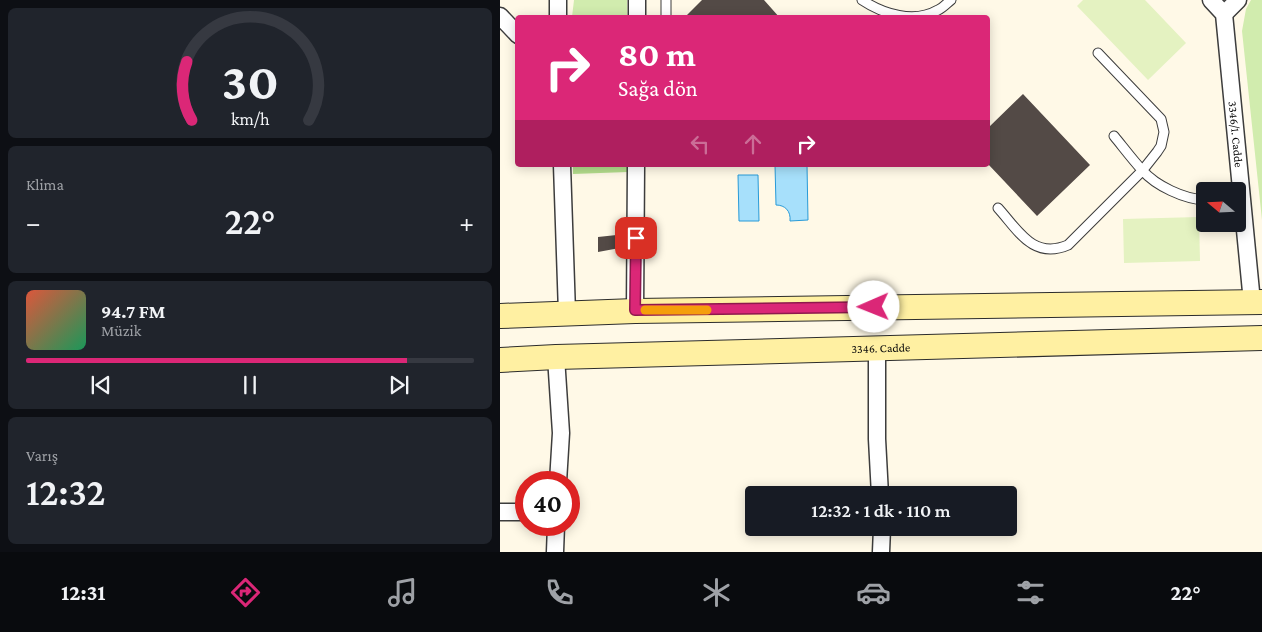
<!DOCTYPE html>
<html lang="tr">
<meta charset="utf-8">
<style>
body{margin:0;font-family:"Crimson Pro",serif;background:#20242c;color:#f1f3f6;height:100vh;display:flex;flex-direction:column;font-size:19px;white-space:nowrap}
*{box-sizing:border-box;margin:0}
p{font-size:16px;color:#9ea1a6}
.icon{flex:none;width:28px;height:28px;fill:none;stroke:currentColor;stroke-width:2;stroke-linecap:round;stroke-linejoin:round}
.map{position:relative;flex:1;overflow:hidden}
.side{display:flex;flex-direction:column;gap:8px;padding:8px;background:#0d0f14;width:500px}
.side>*{flex:none}
.top-card{position:absolute;left:15px;top:15px;width:475px;height:152px;border-radius:5px;box-shadow:0 2px 12px #0003;background:#db2777;color:#fff;overflow:hidden}
.needle{width:32px;rotate:289deg}
.controls{position:absolute;left:696px;top:182px;display:grid;gap:10px}
.controls a{display:grid;place-items:center;width:50px;height:50px;border-radius:5px;background:#171b24;box-shadow:0 2px 12px #0003;font-size:25px}
.speed{position:absolute;left:15px;top:471px;display:flex;gap:10px;font-size:25px;font-weight:700;text-align:center}
.speed>*{display:grid;place-content:center;width:65px;height:65px;border-radius:50%;background:#171b24;box-shadow:0 2px 12px #0003;line-height:1}
.speed .limit{border:8px solid #d22;background:#fff;color:#111}
.pin{position:absolute;display:grid;place-items:center;width:42px;height:42px;color:#fff;margin:-21px;border-radius:10px;box-shadow:0 2px 8px #0006}
.me{position:absolute;width:55px;margin:-28px;rotate:269deg;stroke-linejoin:round;filter:drop-shadow(0 0 4px #0008)}
.turn{display:flex;align-items:center;gap:18px;height:105px;padding:0 20px;font-size:22px}
.turn .icon{width:65px;height:65px;stroke-width:2.5}
.turn b{display:block;font-size:35px;line-height:42px}
.lanes{display:flex;align-items:center;height:48px;padding:0 20px;background:#0003;justify-content:center;gap:25px;direction:ltr}
.lanes .off{opacity:.35}
.big{font-size:38px;font-weight:600;line-height:1.1}
.side .card{flex:1;display:flex;flex-direction:column;justify-content:center;gap:8px;min-width:0;padding:0 18px;border-radius:8px;background:#20242c}
.side .dial{align-items:center;gap:0}
.dial svg{height:130px;overflow:visible;fill:none;stroke:#363941;stroke-width:7;stroke-linecap:round;text-anchor:middle}
.dial text{fill:#f1f3f6;stroke:none}
.song{display:flex;align-items:center;gap:15px}
.cover{width:60px;height:60px;border-radius:8px;background:linear-gradient(135deg,hsl(10 70% 55%),hsl(150 70% 35%))}
.played{height:5px;border-radius:2px;background:linear-gradient(90deg,#db2777 85%,#363941 85%)}
.keys{display:flex;justify-content:space-around;direction:ltr}
.heat{display:flex;justify-content:space-between;align-items:center;font-size:28px;direction:ltr}
.trip{position:absolute;left:245px;top:486px;width:272px;height:50px;border-radius:5px;background:#171b24;box-shadow:0 2px 12px #0003;font-weight:600;line-height:50px;text-align:center}
.tabs{display:flex;height:80px;justify-content:space-around;align-items:center;background:#090b0e;color:#9ea1a6}
.tabs .icon{width:35px;height:35px}
.tabs .selected{color:#db2777}
.tabs b{font-size:22px;color:#f1f3f6}
main{display:flex;flex:1;min-height:0}
.map>svg:first-child{display:block}
.green{fill:#d1ecae}
.forest{fill:#b5de8d}
.pitch{fill:#e4f2c1}
.water{fill:#a7e0fb;stroke:#299bd8}
.building{fill:#534a46}
.lines{fill:none;stroke-linecap:round;stroke-linejoin:round}
.lane-casing{stroke:#3d3d3d;stroke-width:11}
.street-casing{stroke:#3d3d3d;stroke-width:19}
.secondary-casing{stroke:#2c2c2c;stroke-width:26}
.lane{stroke:#fff;stroke-width:9}
.street{stroke:#fff;stroke-width:16}
.secondary{stroke:#fff0a2;stroke-width:24}
.route-casing{stroke:#8e194d;stroke-width:12}
.route{stroke:#db2777;stroke-width:9}
.slow{stroke:#f59e0b;stroke-width:9}
.labels{text-anchor:middle;dominant-baseline:central;stroke-width:5;stroke-linejoin:round;paint-order:stroke}
.street-label{font-size:12px;fill:#0a0a0a;stroke:#fff}
</style>
<main>
<section class="side">
<div class="card dial"><svg viewBox="0 0 100 80">
<path d="M14 69A42 42 0 1 1 86 69"/>
<path d="M14 69A42 42 0 0 1 11 33" stroke="#db2777"/>
<text x="50" y="56" font-size="32" font-weight="700">30</text>
<text x="50" y="72" font-size="11">km/h</text>
</svg></div>
<div class="card"><p>Klima</p>
<div class="heat"><a>−</a><b class="big">22°</b><a>+</a></div>
</div>
<div class="card">
<div class="song"><i class="cover"></i><div><b>94.7 FM</b><p>Müzik</p></div></div>
<div class="played"></div>
<div class="keys"><svg class="icon" aria-label="previous" viewBox="0 0 24 24"><path d="M18 5L8 12l10 7zM5 5v14"/></svg><svg class="icon" aria-label="pause" viewBox="0 0 24 24"><path d="M8 5v14M16 5v14"/></svg><svg class="icon" aria-label="next" viewBox="0 0 24 24"><path d="M6 5l10 7-10 7zM19 5v14"/></svg></div>
</div>
<div class="card"><p>Varış</p><b class="big">12:32</b></div>
</section>
<div class="map">
<svg width="762" height="552" viewBox="0 0 762 552">
<rect width="100%" height="100%" fill="#fff9e7"/>
<!-- green -->
<path class="green" d="M 74,0 L 127,0 L 127,17 L 72,17 Z
M 751,0 L 762,0 L 762,220 L 742,31 L 746,9 Z"/>
<!-- forest -->
<path class="forest" d="M 73,165 L 128,165 L 128,172 L 73,174 Z"/>
<!-- pitch -->
<path class="pitch" d="M 583,0 L 645,0 L 686,43 L 648,80 L 577,6 Z
M 699,217 L 700,261 L 624,263 L 623,219 Z"/>
<!-- water -->
<path class="water" d="M 275,165 L 307,165 L 308,220 L 290,221 C 291,211 285,205 276,205 Z
M 238,175 L 258,175 L 259,221 L 239,221 Z"/>
<!-- building -->
<path class="building" d="M 202,0 L 264,0 L 280,18 L 184,18 Z
M 523,94 L 590,165 L 537,216 L 488,164 L 488,128 Z
M 126,234 L 125,247 L 98,252 L 98,237 Z"/>
<g class="lines">
<defs>
<path id="lane" d="M 166,0 L 166,18
M 362,0 C 383,14 414,24 438,10 C 443,8 447,3 451,0
M 614,136 C 623,147 632,159 642,170 C 656,186 684,199 705,200
M 498,208 C 518,230 533,260 568,245 L 642,171 L 657,152 L 661,146 L 664,132 L 661,119 L 598,53"/>
<g id="street">
<path d="M 58,0 L 58,18"/>
<path id="s1" d="M 711,0 L 724,14 L 752,302"/>
<path d="M 724,14 L 738,0"/>
<path d="M 0,16 L 18,35"/>
<path d="M 137,18 L 137,0"/>
<path d="M 62,165 L 67,313"/>
<path d="M 135,311 L 136,165"/>
<path d="M 377,349 L 377,439 L 380,495"/>
<path d="M 56,357 L 61,433 L 58,482"/>
<path d="M 0,512 L 26,512"/>
<path d="M 55,552 L 56,525"/>
<path d="M 381,552 L 382,528"/>
</g>
<g id="secondary">
<path d="M 0,316 L 135,311 L 762,302"/>
<path id="s2" d="M 0,360 L 56,357 L 762,338"/>
</g>
</defs>
<!-- lane casing -->
<use href="#lane" class="lane-casing"/>
<!-- street casing -->
<use href="#street" class="street-casing"/>
<!-- secondary casing -->
<use href="#secondary" class="secondary-casing"/>
<!-- lane -->
<use href="#lane" class="lane"/>
<!-- street -->
<use href="#street" class="street"/>
<!-- secondary -->
<use href="#secondary" class="secondary"/>
</g>
<g class="lines">
<defs>
<path id="route" d="M 136,238 L 135,310 L 374,307"/>
</defs>
<!-- route casing -->
<use href="#route" class="route-casing"/>
<!-- route -->
<use href="#route" class="route"/>
<!-- slow -->
<path class="slow" d="M 145,310 L 207,310"/>
</g>
<g class="labels">
<!-- street labels -->
<g class="street-label">
<text stroke="none"><textPath href="#s1" startOffset="140">3346/1. Cadde</textPath></text>
<text stroke="none"><textPath href="#s2" startOffset="381">3346. Cadde</textPath></text>
</g>
</g>
</svg>
<div class="controls">
<a><svg class="needle" viewBox="-14 -14 28 28"><path d="M0-13l5 13h-10z" fill="#e53935"/><path d="M0 13l5-13h-10z" fill="#9ea1a6"/></svg></a>
</div>
<div class="speed"><div class="limit">40</div></div>
<div class="pin" style="left:136px;top:238px;background:#d93025"><svg class="icon" aria-label="arrive" viewBox="0 0 24 24"><path d="M6 21V4h12l-3 4 3 4H6"/></svg></div>
<svg class="me" style="left:374px;top:307px" viewBox="-20 -20 40 40"><circle r="19" fill="#fff"/><path d="M0-13L10 11 0 6-10 11z" fill="#db2777"/></svg>
<div class="trip">12:32 · 1 dk · 110 m</div>
<div class="top-card">
<div class="turn"><svg class="icon" aria-label="right" viewBox="0 0 24 24"><path d="M7 20v-9h11M14 6l5 5-5 5"/></svg><div><b>80 m</b>Sağa dön</div></div>
<div class="lanes"><svg class="icon off" aria-label="left" viewBox="0 0 24 24"><path d="M17 20v-9H6M10 6l-5 5 5 5"/></svg><svg class="icon off" aria-label="ahead" viewBox="0 0 24 24"><path d="M12 20V5M6 11l6-6 6 6"/></svg><svg class="icon" aria-label="right" viewBox="0 0 24 24"><path d="M7 20v-9h11M14 6l5 5-5 5"/></svg></div>
</div>
</div>
</main>
<nav class="tabs">
<b>12:31</b>
<svg class="icon selected" aria-label="directions" viewBox="0 0 24 24"><path d="M12 3l9 9-9 9-9-9zM9 14v-3h6M13 9l2 2-2 2"/></svg>
<svg class="icon" aria-label="music" viewBox="0 0 24 24"><path d="M9 18V5l10-2v13"/><circle cx="6" cy="18" r="3"/><circle cx="16" cy="16" r="3"/></svg>
<svg class="icon" aria-label="phone" viewBox="0 0 24 24"><path d="M5 4h4l2 5-3 2q2 4 5 5l2-3 5 2v4C11 20 4 13 5 4z"/></svg>
<svg class="icon" aria-label="climate" viewBox="0 0 24 24"><path d="M12 3v18M4 7l16 10M4 17L20 7"/></svg>
<svg class="icon" aria-label="car" viewBox="0 0 24 24"><path d="M5 17H2v-5l4-1 3-4h7l3 4 3 1v5h-3M9 17h6M6 11h13"/><circle cx="7" cy="17" r="2"/><circle cx="17" cy="17" r="2"/></svg>
<svg class="icon" aria-label="filters" viewBox="0 0 24 24"><path d="M4 7h16M4 17h16"/><circle cx="9" cy="7" r="2"/><circle cx="15" cy="17" r="2"/></svg>
<b>22°</b>
</nav>
